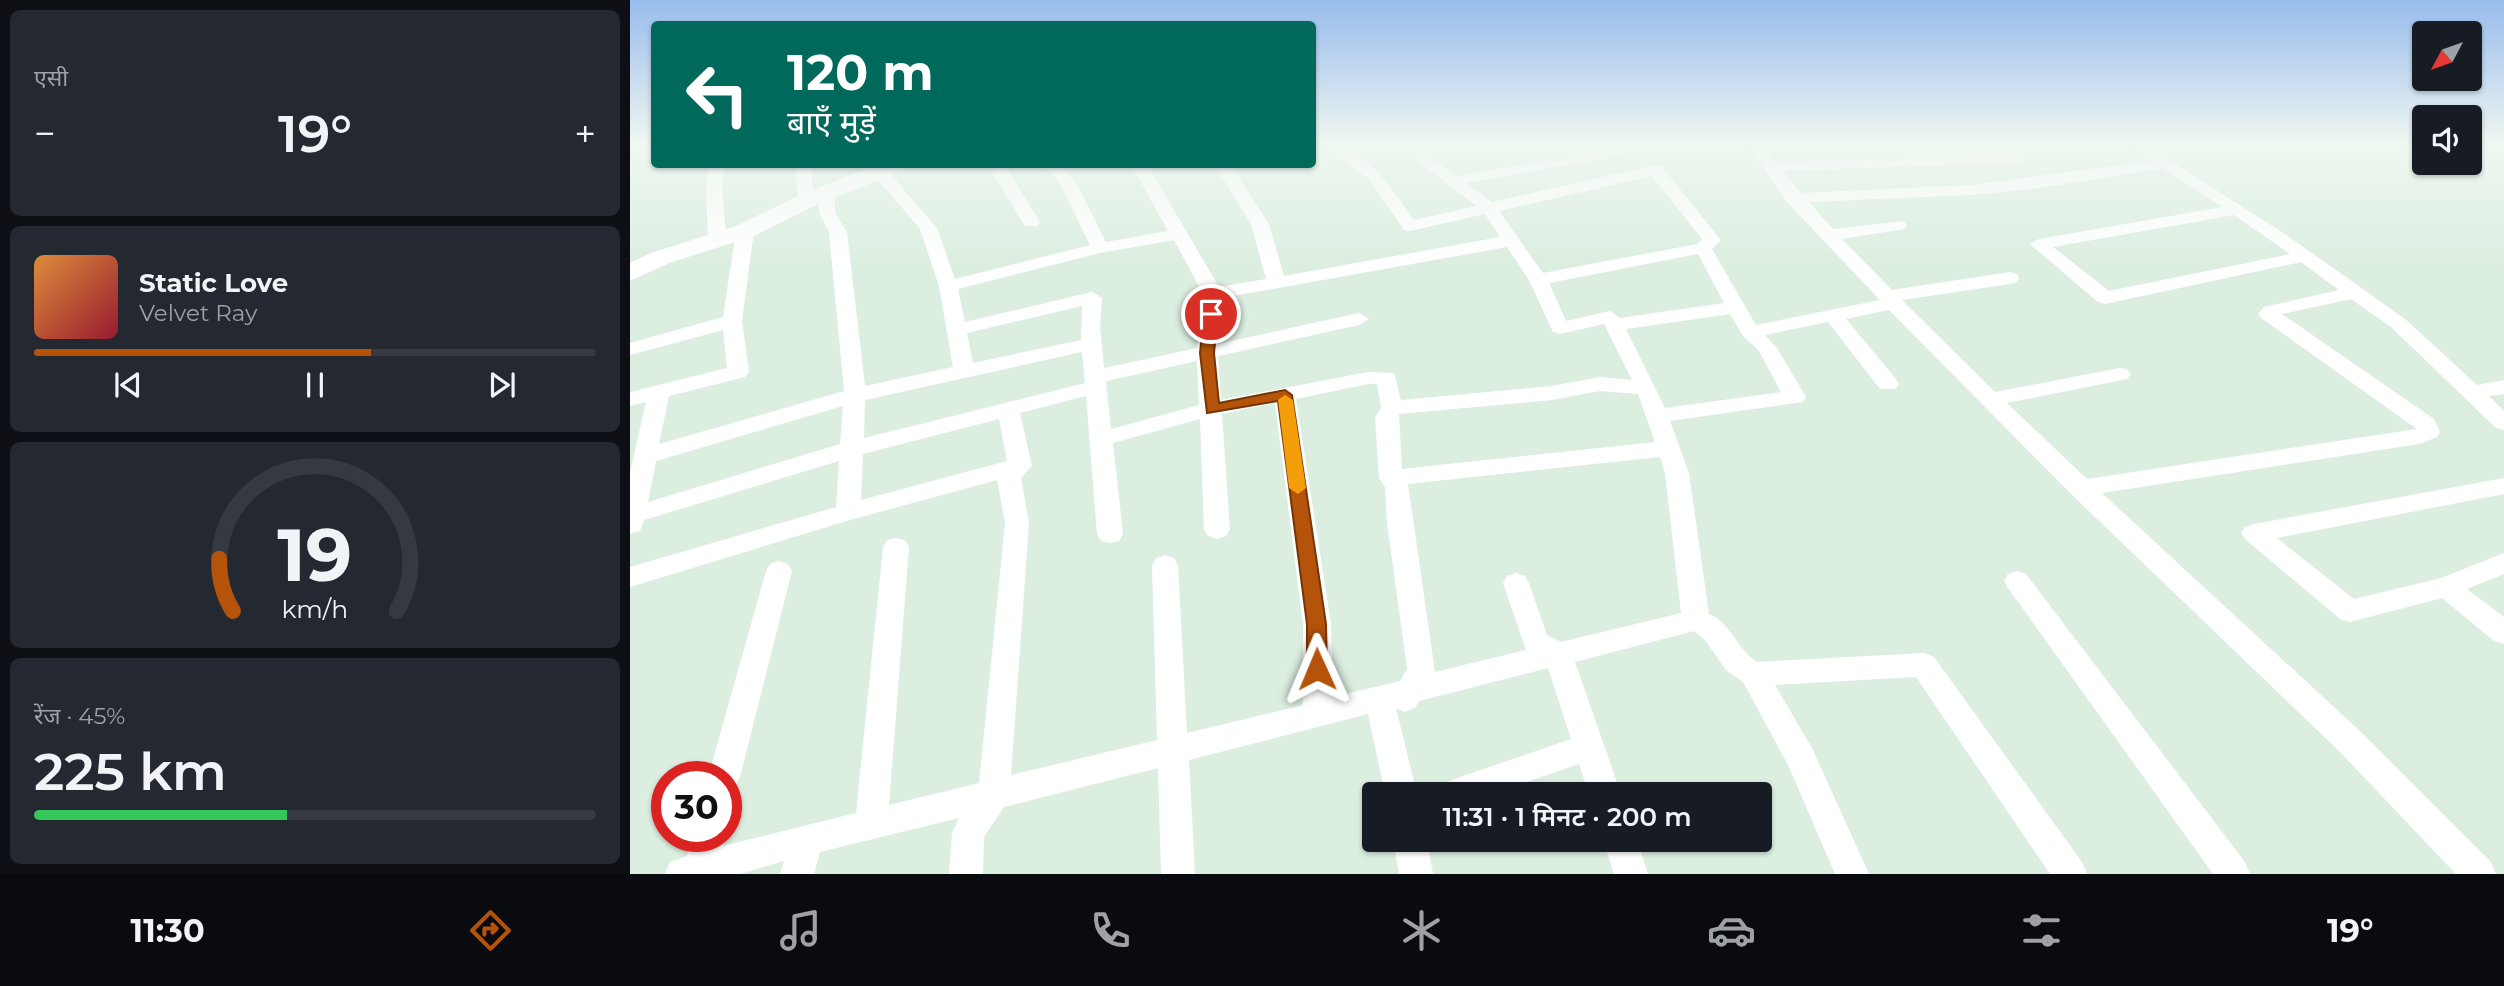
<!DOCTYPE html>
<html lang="hi">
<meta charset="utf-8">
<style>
body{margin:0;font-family:Montserrat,"Noto Sans Devanagari",sans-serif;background:#242831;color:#f1f3f6;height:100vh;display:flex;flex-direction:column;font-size:26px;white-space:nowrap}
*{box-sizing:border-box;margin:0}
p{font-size:23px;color:#9ea1a6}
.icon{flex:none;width:38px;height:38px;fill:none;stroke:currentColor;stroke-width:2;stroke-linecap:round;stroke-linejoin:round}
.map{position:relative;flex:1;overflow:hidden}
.details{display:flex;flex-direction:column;gap:10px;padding:10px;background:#0d0f14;width:630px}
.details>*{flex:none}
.guide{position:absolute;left:21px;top:21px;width:665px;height:147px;border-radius:7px;box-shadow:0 2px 5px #0004;background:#00695c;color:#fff;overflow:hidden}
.needle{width:46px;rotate:229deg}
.buttons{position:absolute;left:1782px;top:21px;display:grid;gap:14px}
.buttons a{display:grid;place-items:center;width:70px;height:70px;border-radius:7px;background:#171b24;box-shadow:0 2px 5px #0004;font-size:35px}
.speed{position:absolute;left:21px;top:761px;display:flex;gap:14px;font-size:35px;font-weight:700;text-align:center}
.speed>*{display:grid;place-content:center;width:91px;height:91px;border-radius:50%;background:#171b24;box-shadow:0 2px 5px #0004;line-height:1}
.speed .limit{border:10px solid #d22;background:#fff;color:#111}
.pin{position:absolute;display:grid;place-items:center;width:60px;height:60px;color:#fff;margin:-30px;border:4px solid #fff;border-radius:50%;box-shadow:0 2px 7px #0007}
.me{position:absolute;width:77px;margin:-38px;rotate:359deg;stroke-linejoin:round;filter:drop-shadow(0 0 5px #0008)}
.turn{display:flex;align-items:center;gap:24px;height:147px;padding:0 21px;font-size:32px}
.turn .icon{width:91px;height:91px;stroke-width:2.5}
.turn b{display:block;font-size:49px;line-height:60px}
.big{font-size:52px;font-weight:600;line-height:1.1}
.details .card{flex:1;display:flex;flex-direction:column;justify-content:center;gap:10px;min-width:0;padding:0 24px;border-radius:10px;background:#242831}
.details .dial{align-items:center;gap:0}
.dial svg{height:182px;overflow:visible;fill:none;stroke:#363941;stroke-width:7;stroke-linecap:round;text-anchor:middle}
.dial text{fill:#f1f3f6;stroke:none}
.song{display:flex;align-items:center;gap:21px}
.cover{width:84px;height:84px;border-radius:10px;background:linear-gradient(135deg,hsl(30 70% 55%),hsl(350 70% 35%))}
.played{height:7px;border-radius:4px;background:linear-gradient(90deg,#b45309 60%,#363941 60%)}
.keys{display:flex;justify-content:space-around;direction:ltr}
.heat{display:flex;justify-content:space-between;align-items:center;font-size:38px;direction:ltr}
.charge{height:10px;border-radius:5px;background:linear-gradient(90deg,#34c759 45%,#363941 0)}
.trip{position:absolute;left:732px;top:782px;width:410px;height:70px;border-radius:7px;background:#171b24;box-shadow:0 2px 5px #0004;font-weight:600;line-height:70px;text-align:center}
.tabs{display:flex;height:112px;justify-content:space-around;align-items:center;background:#090b0e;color:#9ea1a6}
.tabs .icon{width:49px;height:49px}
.tabs .active{color:#b45309}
.tabs b{font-size:32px;color:#f1f3f6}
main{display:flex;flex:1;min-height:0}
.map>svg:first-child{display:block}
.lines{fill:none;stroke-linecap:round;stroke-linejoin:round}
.street{fill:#fff;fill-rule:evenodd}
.secondary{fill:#fff;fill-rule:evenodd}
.route{fill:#b45309;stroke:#753606;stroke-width:2}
.slow{fill:#f59e0b}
</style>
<main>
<section class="details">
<div class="card"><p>एसी</p>
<div class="heat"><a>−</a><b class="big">19°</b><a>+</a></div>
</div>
<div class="card">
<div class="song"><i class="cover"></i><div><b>Static Love</b><p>Velvet Ray</p></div></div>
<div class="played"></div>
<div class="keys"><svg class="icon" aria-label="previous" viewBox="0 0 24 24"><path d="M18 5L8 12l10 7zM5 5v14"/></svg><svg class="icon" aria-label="pause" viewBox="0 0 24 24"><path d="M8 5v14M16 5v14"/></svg><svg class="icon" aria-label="next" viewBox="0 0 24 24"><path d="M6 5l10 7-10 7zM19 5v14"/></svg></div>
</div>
<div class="card dial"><svg viewBox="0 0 100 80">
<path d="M14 69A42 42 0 1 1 86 69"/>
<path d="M14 69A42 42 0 0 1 8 46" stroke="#b45309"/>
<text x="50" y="56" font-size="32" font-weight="700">19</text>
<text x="50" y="72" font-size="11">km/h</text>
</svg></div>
<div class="card"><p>रेंज · 45%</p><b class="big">225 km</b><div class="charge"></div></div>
</section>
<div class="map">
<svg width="1874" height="874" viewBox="0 0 1874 874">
<rect width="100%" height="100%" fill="#dceee0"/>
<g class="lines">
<!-- street -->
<path class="street" d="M 687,143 C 733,143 760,186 784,220 L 846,206 L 765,143 L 782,143 L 826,176 L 1007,145 L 1007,151 L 1002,153 L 836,183 L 862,202 L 1026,165 L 1032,167 L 1091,240 L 1082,249 L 1126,325 L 1250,300 L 1157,202 L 1116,143 L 1131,143 L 1145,162 L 1390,152 L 1398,157 L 1390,162 L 1153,171 L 1171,193 L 1341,185 L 1521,161 L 1495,143 L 1513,143 L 1658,236 L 1775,319 L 1847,385 L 1874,380 L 1874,394 L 1859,396 L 1874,411 L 1874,430 L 1866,428 L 1761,327 L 1721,299 L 1652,314 L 1804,419 L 1810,432 L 1807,437 L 1789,444 L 1472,493 L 1731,732 L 1861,862 L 1866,874 L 1826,874 L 1709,751 L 1441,494 L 1259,310 L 1216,319 L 1266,379 L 1269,384 L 1266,389 L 1250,389 L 1198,322 L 1135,335 L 1147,348 L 1176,397 L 1173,402 L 1040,421 L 1059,473 L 1079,614 C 1101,623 1107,649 1127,662 L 1294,653 L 1304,657 L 1452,862 L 1457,874 L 1420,874 L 1286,677 L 1145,685 L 1182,748 L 1239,874 L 1205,874 L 1158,765 L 1113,682 L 1096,670 L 1074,639 L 1064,631 L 945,662 L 991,794 L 959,794 L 949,764 L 862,794 L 805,794 L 810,784 L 941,739 L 918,668 L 789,701 L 785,708 L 775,712 L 766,708 L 787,794 L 755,794 L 738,714 L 559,760 L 565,874 L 531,874 L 528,768 L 374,807 L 354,837 L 353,874 L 319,874 L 322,833 L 329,818 L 190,852 L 184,874 L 150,874 L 154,861 L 110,874 L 35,874 L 40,862 L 57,856 L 62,836 L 95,836 L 93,846 L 226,813 L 253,547 L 257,540 L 266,538 L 275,540 L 279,547 L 259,805 L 349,783 L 375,523 L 367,480 L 220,520 L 0,587 L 0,567 L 206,507 L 209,461 L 14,520 L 10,531 L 0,534 L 0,473 L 16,402 L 0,406 L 0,392 L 97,368 L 93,330 L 0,355 L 0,343 L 93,317 L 106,231 L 115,226 L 124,231 L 112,321 L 119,372 L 115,377 L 39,396 L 29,444 L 214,391 L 199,232 L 189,213 L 189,193 L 197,188 L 205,193 L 205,213 L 217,232 L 235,386 L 323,367 L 309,286 L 290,229 L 244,175 L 242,164 L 258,164 L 258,171 L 307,228 L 325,279 L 460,245 L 430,183 L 413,164 L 430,164 L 445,181 L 476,242 L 538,231 L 501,164 L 517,164 L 589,287 L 636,279 L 621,224 L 584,164 L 600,164 L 639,224 L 654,276 L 870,237 L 855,214 L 780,231 L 774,230 L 739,179 ZM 1533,168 L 1592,207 L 1409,239 L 1400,244 L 1468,302 L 1475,304 L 1671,262 L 1709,290 L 1634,307 L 1628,314 L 1631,318 L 1787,429 L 1457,479 L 1377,403 L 1497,379 L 1501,374 L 1497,369 L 1490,368 L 1365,392 L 1272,300 L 1380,284 L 1387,282 L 1389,278 L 1387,274 L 1380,272 L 1262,290 L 1212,239 L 1274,229 L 1277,225 L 1274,221 L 1203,229 L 1179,202 L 1341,195 L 1403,189 ZM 1022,176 L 1072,239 L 1067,244 L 913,273 L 869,211 ZM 1604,215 L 1660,254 L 1479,291 L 1423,247 ZM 544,240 L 573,294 L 567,348 L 474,368 L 470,327 L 472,298 L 462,292 L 335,322 L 328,289 L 470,253 ZM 877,247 L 899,280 L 923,332 L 930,334 L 974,324 L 1002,380 L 970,377 L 922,386 L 771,400 L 764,373 L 738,372 L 591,400 L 588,356 L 729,325 L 739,319 L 729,313 L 588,344 L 592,298 ZM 1068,254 L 1094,303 L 990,318 L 980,311 L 936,321 L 919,283 ZM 452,306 L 451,340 L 343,363 L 337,333 ZM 1100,314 L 1113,336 L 1129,351 L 1151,392 L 1035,408 L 996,329 ZM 452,352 L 455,383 L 234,438 L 235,400 ZM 567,361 L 569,405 L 481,429 L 476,381 ZM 738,384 L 747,384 L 751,408 L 745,417 L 749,478 L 755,487 L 757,523 L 777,669 L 770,681 L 703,697 L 701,624 L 666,399 ZM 970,391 L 1008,394 L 1025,442 L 772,469 L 769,414 L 922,400 ZM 456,396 L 467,534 L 471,541 L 480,543 L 489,541 L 493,534 L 483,443 L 570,419 L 574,530 L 578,536 L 587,539 L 596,536 L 600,530 L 592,414 L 645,403 L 673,624 L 673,705 L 557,733 L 548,565 L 544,558 L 535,555 L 526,558 L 522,565 L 527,740 L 381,775 L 399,523 L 391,478 L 402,466 L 390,413 ZM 213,406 L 210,444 L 18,502 L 26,461 ZM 369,419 L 377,461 L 231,500 L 233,454 ZM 1030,457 L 1035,473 L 1051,613 L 931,642 L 917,635 L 899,583 L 895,576 L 886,573 L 877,576 L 873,583 L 896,650 L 805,672 L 778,484 Z
M 868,143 L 887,143 L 895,150 L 887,155 Z
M 79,164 L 95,164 L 92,190 L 96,233 L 101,238 L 92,243 L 78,236 L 76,190 Z
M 165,164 L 181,164 L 184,201 L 182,205 L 170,205 L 168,201 Z
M 357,164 L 374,164 L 410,222 L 407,226 L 395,226 Z
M 1874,478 L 1874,494 L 1647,538 L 1724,599 L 1811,578 L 1874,553 L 1874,574 L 1837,589 L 1874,617 L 1874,644 L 1864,641 L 1812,598 L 1720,622 L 1710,619 L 1615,539 L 1611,533 L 1615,527 L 1624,524 Z
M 149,561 L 158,564 L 162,571 L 110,777 L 105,787 L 96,790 L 96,777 L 78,777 L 136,571 L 140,564 Z
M 1387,571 L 1396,574 L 1615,862 L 1620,874 L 1583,874 L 1378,588 L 1374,581 L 1378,574 Z
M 763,840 L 797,840 L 803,874 L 769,874 Z
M 973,840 L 1007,840 L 1018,874 L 984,874 Z"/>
<!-- secondary -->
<path class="secondary" d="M 248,164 L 280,164 L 277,169 L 184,206 L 124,236 L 39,263 L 0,281 L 0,263 L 21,253 L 106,226 L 168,196 Z"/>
</g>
<!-- sky -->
<linearGradient id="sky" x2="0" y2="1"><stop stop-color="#98bced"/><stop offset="0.54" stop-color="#eff7f1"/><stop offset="1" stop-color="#eff7f1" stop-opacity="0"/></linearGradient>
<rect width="1874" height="266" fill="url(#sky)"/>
<!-- route -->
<path class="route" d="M 581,310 L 588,314 L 584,353 L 589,403 L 655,390 L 662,395 L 696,624 L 697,669 L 695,675 L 680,675 L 677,669 L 677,624 L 648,401 L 577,413 L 570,353 L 574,314 Z"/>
<!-- slow -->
<path class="slow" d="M 655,395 L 663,400 L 676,488 L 668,494 L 659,488 L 648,400 Z"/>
</svg>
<div class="buttons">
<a><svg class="needle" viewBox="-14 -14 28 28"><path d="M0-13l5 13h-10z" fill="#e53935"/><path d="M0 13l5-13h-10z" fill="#9ea1a6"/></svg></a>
<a><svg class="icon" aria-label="sound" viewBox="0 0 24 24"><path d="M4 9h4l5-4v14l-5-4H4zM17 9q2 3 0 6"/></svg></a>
</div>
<div class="speed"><div class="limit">30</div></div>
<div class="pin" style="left:581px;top:314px;background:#d93025"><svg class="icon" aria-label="arrive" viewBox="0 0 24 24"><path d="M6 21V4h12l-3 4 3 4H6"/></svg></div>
<svg class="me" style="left:687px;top:669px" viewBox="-20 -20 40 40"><path d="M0-17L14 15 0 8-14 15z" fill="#b45309" stroke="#fff" stroke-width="4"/></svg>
<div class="trip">11:31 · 1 मिनट · 200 m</div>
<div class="guide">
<div class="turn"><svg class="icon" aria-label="left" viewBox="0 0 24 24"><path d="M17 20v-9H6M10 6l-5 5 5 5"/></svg><div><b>120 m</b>बाएँ मुड़ें</div></div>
</div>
</div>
</main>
<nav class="tabs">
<b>11:30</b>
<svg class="icon active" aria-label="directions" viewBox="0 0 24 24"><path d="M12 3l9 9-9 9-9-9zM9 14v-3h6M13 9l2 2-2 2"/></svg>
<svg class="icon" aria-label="music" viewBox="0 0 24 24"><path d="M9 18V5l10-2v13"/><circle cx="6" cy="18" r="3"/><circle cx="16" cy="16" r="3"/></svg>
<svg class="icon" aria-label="phone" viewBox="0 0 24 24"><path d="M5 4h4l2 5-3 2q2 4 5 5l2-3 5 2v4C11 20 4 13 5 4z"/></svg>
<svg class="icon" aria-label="climate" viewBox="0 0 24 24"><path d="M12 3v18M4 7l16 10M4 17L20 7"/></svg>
<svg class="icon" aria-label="car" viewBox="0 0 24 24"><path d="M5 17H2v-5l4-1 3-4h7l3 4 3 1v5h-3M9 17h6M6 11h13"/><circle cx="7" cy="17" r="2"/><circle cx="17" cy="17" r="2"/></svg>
<svg class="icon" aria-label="filters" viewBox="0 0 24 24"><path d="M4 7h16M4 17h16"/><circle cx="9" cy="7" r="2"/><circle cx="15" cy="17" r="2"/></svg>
<b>19°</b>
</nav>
